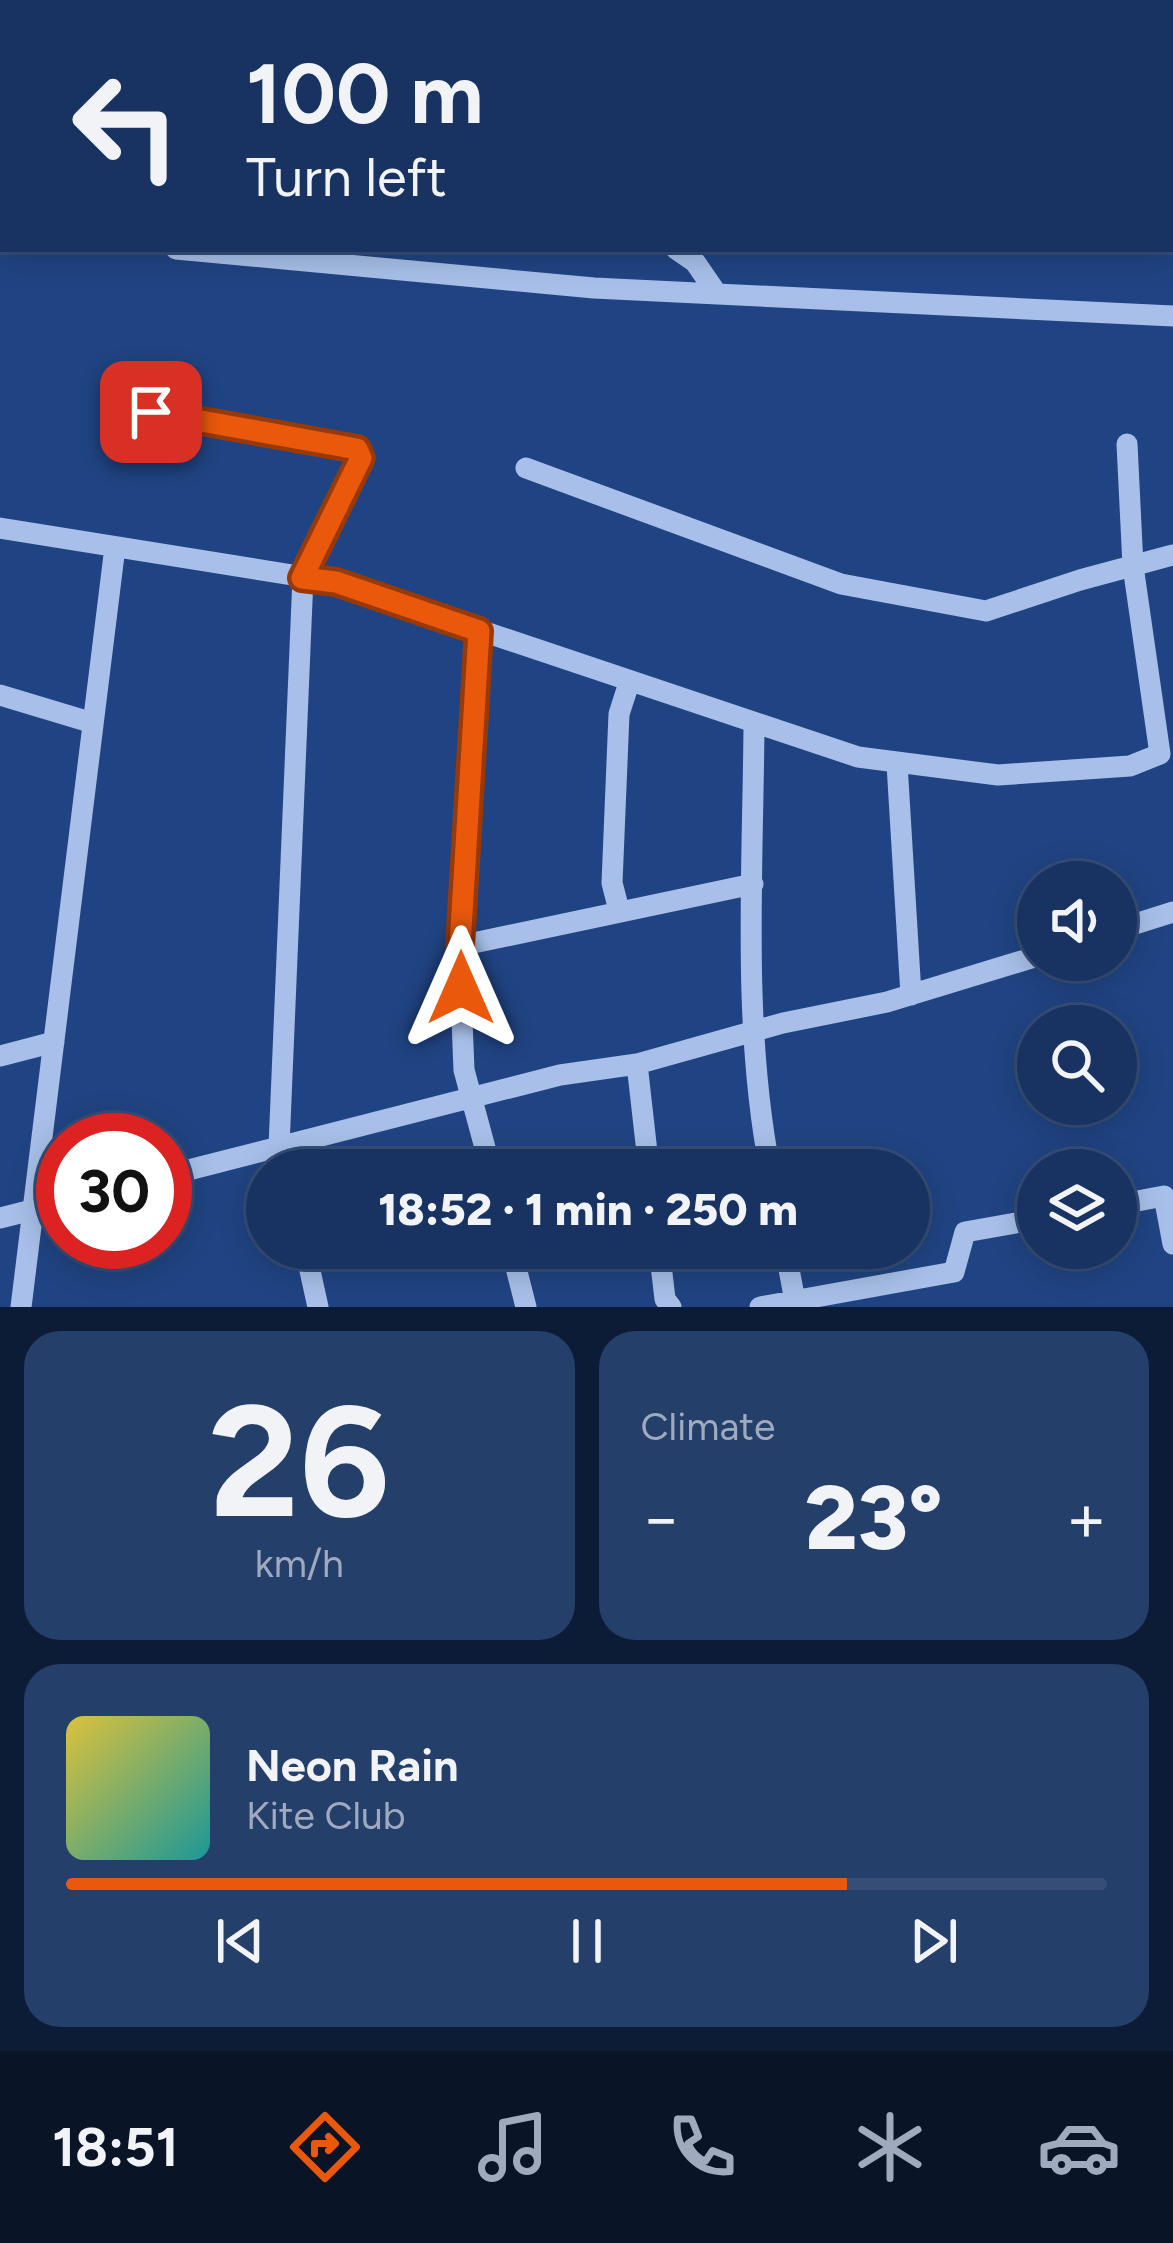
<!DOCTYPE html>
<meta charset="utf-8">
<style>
body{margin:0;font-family:Figtree,sans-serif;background:#253f6b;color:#f1f3f6;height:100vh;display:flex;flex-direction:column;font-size:45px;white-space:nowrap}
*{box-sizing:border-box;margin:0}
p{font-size:39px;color:#9faabe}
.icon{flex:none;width:66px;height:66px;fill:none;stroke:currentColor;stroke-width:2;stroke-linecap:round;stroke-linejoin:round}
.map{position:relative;height:1307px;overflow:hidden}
.details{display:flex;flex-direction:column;gap:24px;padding:24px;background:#0d1c36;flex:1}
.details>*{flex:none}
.guide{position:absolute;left:0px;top:0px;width:1173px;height:252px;box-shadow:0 6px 30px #0003,0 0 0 3px #364e77;background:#183362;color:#f1f3f6;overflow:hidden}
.buttons{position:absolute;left:1017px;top:861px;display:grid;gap:24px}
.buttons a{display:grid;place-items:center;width:120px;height:120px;border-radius:50%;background:#183362;box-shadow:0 6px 30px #0003,0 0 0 3px #364e77;font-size:60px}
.speed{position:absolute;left:36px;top:1113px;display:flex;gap:24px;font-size:60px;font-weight:700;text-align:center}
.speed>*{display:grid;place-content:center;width:156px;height:156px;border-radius:50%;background:#183362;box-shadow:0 6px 30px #0003,0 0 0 3px #364e77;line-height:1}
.speed .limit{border:18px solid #d22;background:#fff;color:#111}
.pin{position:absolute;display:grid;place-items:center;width:102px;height:102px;color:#fff;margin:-51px;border-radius:24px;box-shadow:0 6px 18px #0006}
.me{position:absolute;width:132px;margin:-66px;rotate:0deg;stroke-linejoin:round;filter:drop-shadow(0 0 9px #0008)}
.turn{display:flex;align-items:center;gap:42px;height:252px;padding:0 48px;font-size:54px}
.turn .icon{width:156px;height:156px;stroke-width:2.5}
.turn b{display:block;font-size:84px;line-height:102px}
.big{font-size:90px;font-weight:800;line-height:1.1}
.details .widget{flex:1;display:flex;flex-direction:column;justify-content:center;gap:18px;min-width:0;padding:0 42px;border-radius:36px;background:#253f6b}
.details .dial{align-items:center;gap:0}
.dial b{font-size:156px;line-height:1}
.song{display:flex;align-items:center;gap:36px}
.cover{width:144px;height:144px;border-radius:18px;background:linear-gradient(135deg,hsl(50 70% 55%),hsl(180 70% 35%))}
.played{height:12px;border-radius:6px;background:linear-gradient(90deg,#ea580c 75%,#364e77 75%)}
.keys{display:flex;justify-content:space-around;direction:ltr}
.heat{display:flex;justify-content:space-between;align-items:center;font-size:66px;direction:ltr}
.details .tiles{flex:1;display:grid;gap:24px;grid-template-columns:1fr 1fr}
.widget:last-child{grid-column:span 2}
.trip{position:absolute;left:246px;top:1149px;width:684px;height:120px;border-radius:60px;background:#183362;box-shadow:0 6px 30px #0003,0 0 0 3px #364e77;font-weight:800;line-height:120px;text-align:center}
.menu{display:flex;height:192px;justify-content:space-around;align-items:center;background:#0a1427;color:#9faabe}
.menu .icon{width:84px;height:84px}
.menu .selected{color:#ea580c}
.menu b{font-size:54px;color:#f1f3f6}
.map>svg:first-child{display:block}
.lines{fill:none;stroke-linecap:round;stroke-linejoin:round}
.minor{stroke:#a8c0e9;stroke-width:21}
.route-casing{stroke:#983908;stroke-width:30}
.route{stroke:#ea580c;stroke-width:21}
</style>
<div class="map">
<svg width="1173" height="1307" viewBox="0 0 1173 1307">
<rect width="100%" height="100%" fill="#204483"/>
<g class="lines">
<!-- minor -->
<path class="minor" d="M 132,0 L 137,3
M 299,0 L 304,3
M 740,0 L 744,3
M 174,3 L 176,0
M 0,234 L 3,234
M 176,249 L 594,288 L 1173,316
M 676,249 L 695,262 L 717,294
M 151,412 L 357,449 L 361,458 L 303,577 L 279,1147 L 285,1170
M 526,468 L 841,584 L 986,611 L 1080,580 L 1173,555
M 0,528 L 336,582 L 858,757 L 998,775 L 1130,766 L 1160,754 L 1133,566 L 1127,444
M 479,631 L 459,946 L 464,1070 L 491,1170
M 0,695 L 93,723
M 754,725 C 753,872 742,1025 770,1170
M 897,764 L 911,995
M 619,910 L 612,883 L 619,714 L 629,683
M 1116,930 L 1173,912
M 459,946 L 753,884
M 0,1056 L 54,1042
M 637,1064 L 649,1170
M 165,1176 L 560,1075 L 637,1064 L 783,1023 L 887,1002 L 1038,956
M 1116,1205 L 1164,1196 L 1173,1244
M 0,1218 L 63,1202
M 305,1248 L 318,1307
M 511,1248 L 526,1307
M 659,1248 L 665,1299 L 671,1307
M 785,1248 L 795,1301
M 21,1307 L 115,547
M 760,1307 L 954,1272 L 965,1232 L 1038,1219"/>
</g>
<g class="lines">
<defs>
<path id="route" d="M 151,412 L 357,449 L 361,458 L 302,578 L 336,582 L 479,631 L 460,946 L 461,988"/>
</defs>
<!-- route casing -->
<use href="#route" class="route-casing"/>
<!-- route -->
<use href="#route" class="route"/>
</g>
</svg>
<div class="buttons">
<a><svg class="icon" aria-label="sound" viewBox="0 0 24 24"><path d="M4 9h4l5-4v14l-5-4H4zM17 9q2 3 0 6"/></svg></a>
<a><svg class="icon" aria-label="search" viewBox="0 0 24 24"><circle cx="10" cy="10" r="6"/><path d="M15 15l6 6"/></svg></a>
<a><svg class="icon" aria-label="layers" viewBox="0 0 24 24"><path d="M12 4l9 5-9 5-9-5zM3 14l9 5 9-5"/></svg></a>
</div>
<div class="speed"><div class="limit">30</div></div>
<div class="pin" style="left:151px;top:412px;background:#d93025"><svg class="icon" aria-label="arrive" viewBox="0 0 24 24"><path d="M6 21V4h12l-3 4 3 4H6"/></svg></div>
<svg class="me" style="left:461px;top:988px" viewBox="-20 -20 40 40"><path d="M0-17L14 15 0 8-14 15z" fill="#ea580c" stroke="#fff" stroke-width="4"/></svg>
<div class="trip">18:52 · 1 min · 250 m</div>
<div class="guide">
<div class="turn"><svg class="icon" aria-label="left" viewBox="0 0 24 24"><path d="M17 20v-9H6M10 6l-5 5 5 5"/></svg><div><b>100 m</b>Turn left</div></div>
</div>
</div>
<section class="details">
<div class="tiles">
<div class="widget dial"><b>26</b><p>km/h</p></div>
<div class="widget"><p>Climate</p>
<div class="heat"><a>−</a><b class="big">23°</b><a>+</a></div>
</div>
<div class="widget">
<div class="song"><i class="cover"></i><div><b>Neon Rain</b><p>Kite Club</p></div></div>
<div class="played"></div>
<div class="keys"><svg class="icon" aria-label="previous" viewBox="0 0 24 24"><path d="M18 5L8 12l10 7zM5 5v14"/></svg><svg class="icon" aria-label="pause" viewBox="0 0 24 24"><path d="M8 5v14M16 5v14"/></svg><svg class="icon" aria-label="next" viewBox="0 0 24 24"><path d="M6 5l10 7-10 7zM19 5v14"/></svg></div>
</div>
</div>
</section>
<nav class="menu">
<b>18:51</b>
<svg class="icon selected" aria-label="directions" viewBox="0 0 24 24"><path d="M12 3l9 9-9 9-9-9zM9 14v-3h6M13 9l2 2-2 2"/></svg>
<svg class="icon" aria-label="music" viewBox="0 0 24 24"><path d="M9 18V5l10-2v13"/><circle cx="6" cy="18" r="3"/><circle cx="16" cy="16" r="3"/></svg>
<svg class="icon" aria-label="phone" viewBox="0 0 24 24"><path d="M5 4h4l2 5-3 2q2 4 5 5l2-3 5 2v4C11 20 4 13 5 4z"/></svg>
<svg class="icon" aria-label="climate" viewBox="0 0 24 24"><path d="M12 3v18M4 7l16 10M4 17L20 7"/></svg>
<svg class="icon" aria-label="car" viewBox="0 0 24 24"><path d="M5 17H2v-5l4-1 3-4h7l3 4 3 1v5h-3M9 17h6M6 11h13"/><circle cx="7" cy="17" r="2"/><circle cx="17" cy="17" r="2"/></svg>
</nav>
